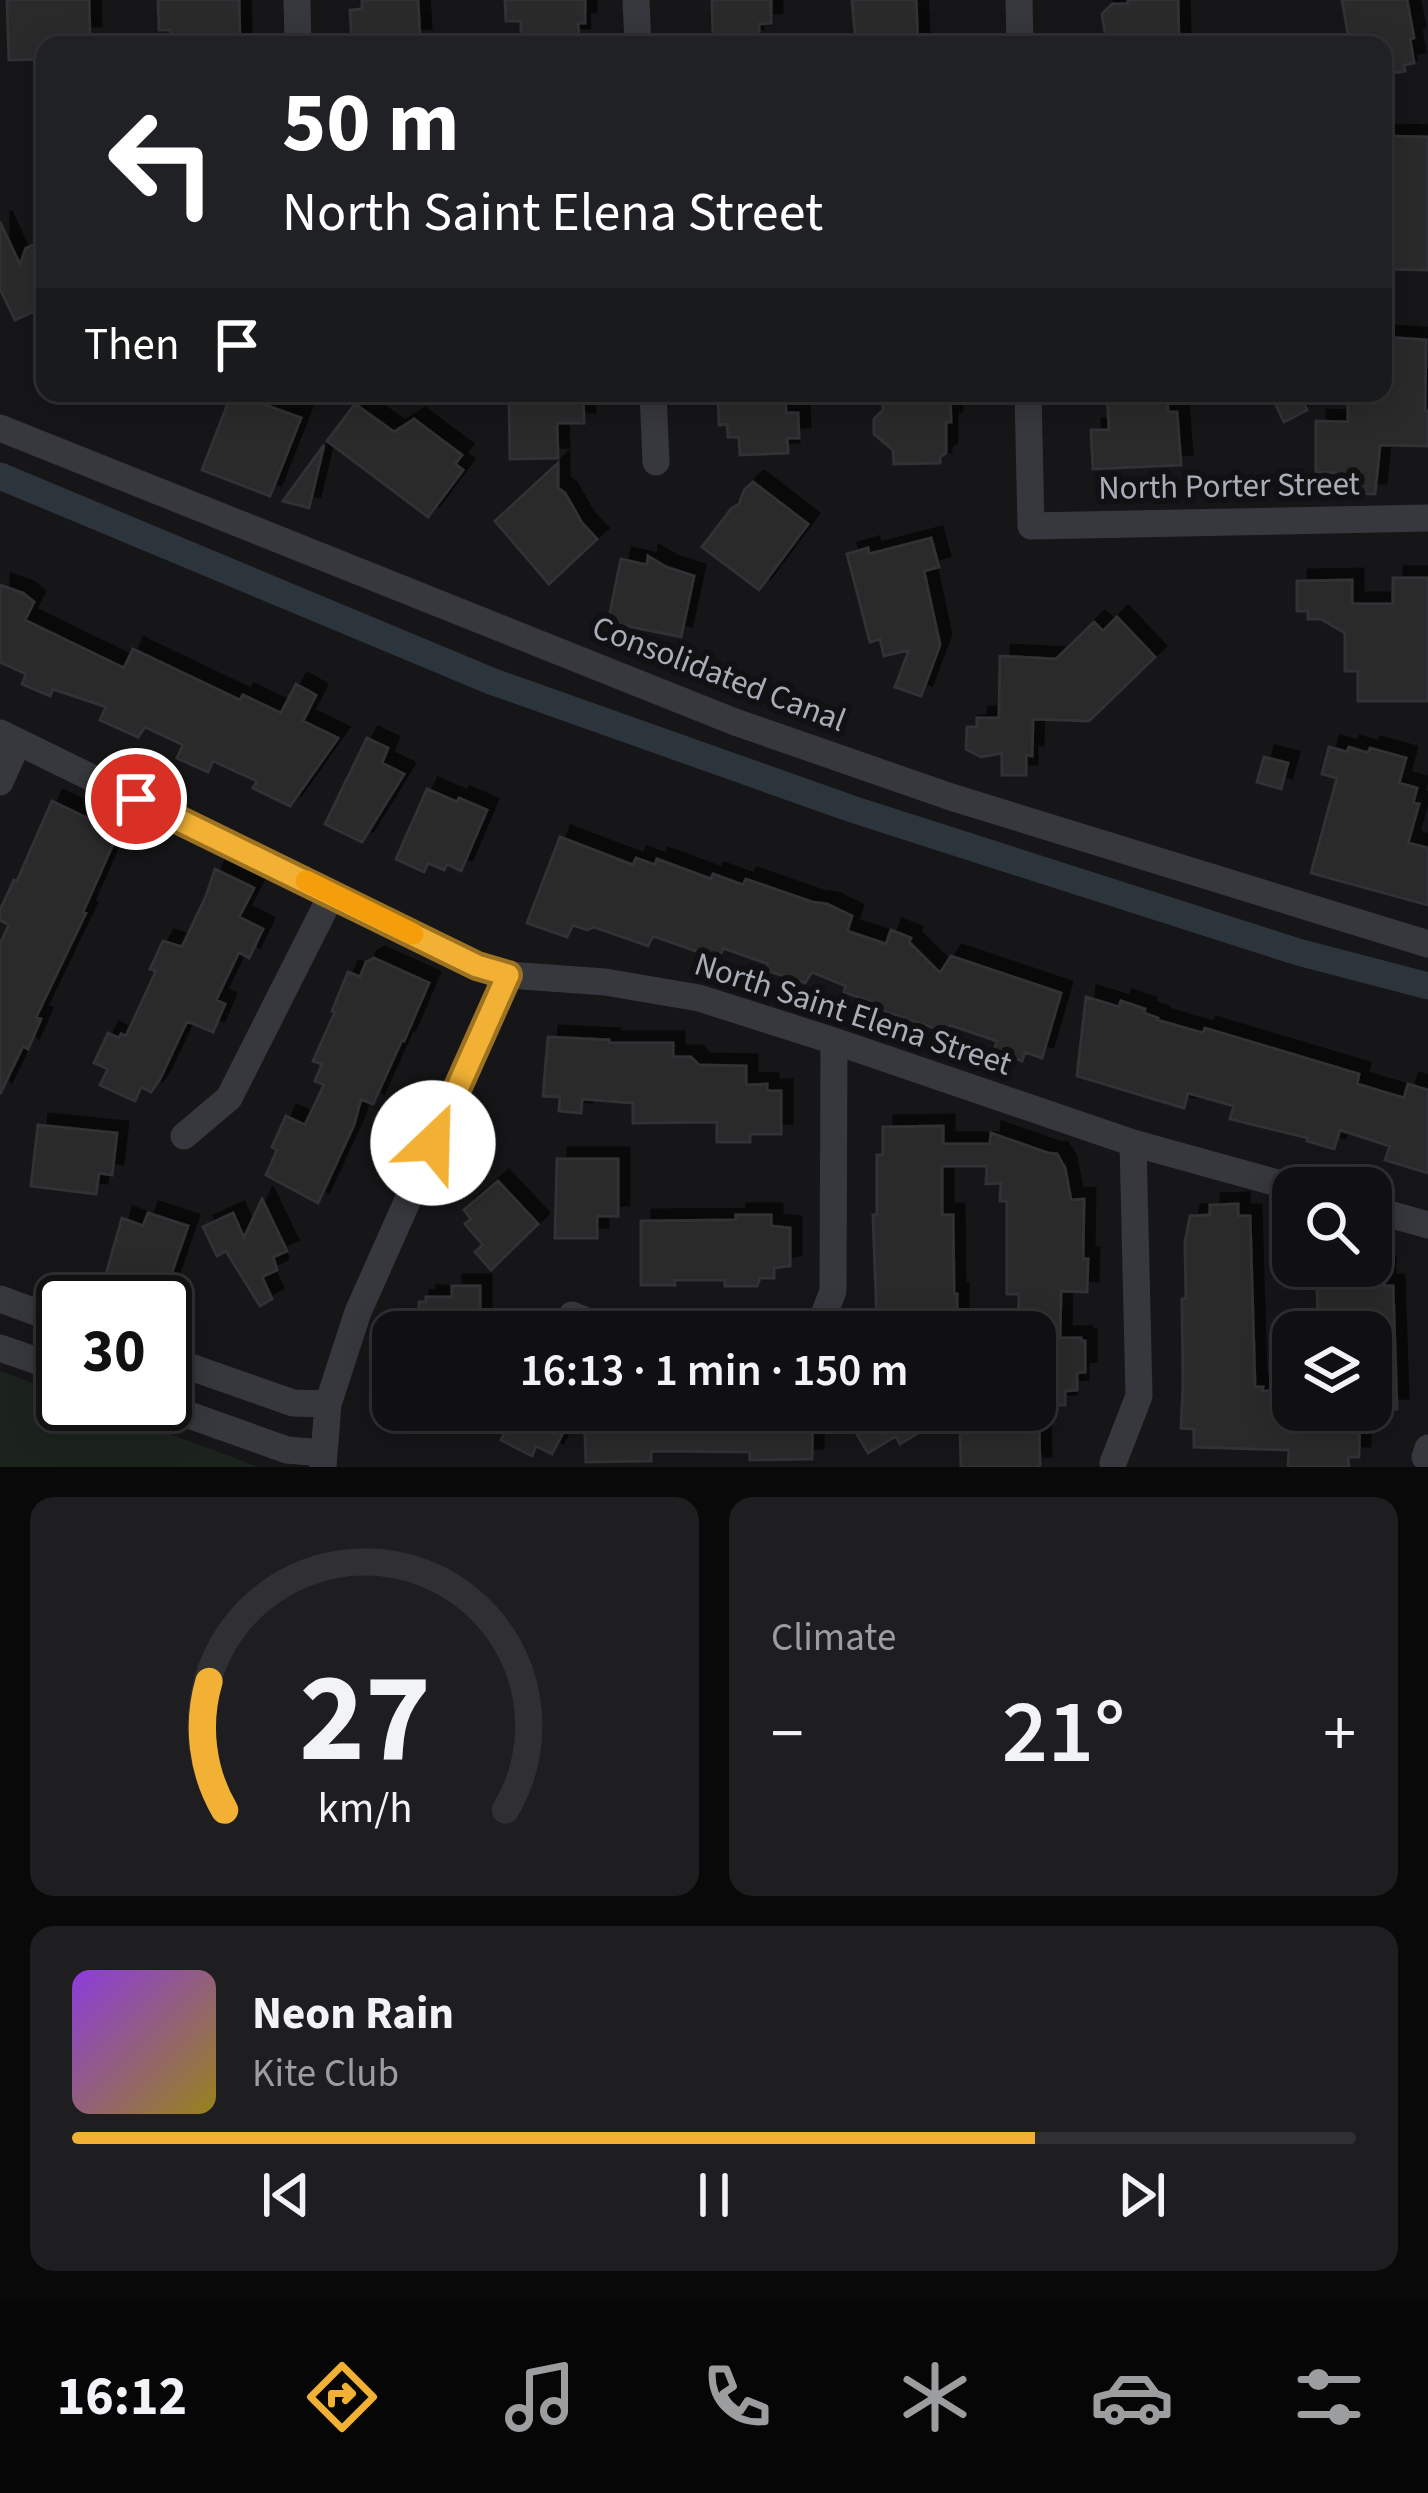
<!DOCTYPE html>
<meta charset="utf-8">
<style>
body{margin:0;font-family:"Source Sans 3",sans-serif;background:#1e1e20;color:#f1f3f6;height:100vh;display:flex;flex-direction:column;font-size:45px;white-space:nowrap}
*{box-sizing:border-box;margin:0}
p{font-size:39px;color:#9c9d9f}
.icon{flex:none;width:66px;height:66px;fill:none;stroke:currentColor;stroke-width:2;stroke-linecap:round;stroke-linejoin:round}
.map{position:relative;height:1467px;overflow:hidden}
.drawer{display:flex;flex-direction:column;gap:30px;padding:30px;background:#09090a;flex:1}
.drawer>*{flex:none}
.top-card{position:absolute;left:36px;top:36px;width:1356px;height:366px;border-radius:24px;box-shadow:0 6px 30px #0003,0 0 0 3px #303032;background:#202124;color:#fff;overflow:hidden}
.fabs{position:absolute;left:1272px;top:1167px;display:grid;gap:24px}
.fabs a{display:grid;place-items:center;width:120px;height:120px;border-radius:24px;background:#101012;box-shadow:0 6px 30px #0003,0 0 0 3px #303032;font-size:60px}
.speed{position:absolute;left:36px;top:1275px;display:flex;gap:24px;font-size:60px;font-weight:700;text-align:center}
.speed>*{display:grid;place-content:center;width:156px;height:156px;border-radius:50%;background:#101012;box-shadow:0 6px 30px #0003,0 0 0 3px #303032;line-height:1}
.speed .limit{border:6px solid #111;border-radius:18px;background:#fff;color:#111}
.pin{position:absolute;display:grid;place-items:center;width:102px;height:102px;color:#fff;margin:-51px;border:6px solid #fff;border-radius:50%;box-shadow:0 3px 12px #0007}
.me{position:absolute;width:132px;margin:-66px;rotate:24deg;stroke-linejoin:round;filter:drop-shadow(0 0 9px #0008)}
.turn{display:flex;align-items:center;gap:42px;height:252px;padding:0 48px;font-size:54px}
.turn .icon{width:156px;height:156px;stroke-width:2.5}
.turn b{display:block;font-size:84px;line-height:102px}
.then{display:flex;align-items:center;height:114px;padding:0 48px;background:#0003;gap:24px;font-size:45px}
.big{font-size:90px;font-weight:600;line-height:1.1}
.drawer .widget{flex:1;display:flex;flex-direction:column;justify-content:center;gap:18px;min-width:0;padding:0 42px;border-radius:24px;background:#1e1e20}
.drawer .dial{align-items:center;gap:0}
.dial svg{height:312px;overflow:visible;fill:none;stroke:#303032;stroke-width:7;stroke-linecap:round;text-anchor:middle}
.dial text{fill:#f1f3f6;stroke:none}
.song{display:flex;align-items:center;gap:36px}
.cover{width:144px;height:144px;border-radius:18px;background:linear-gradient(135deg,hsl(270 70% 55%),hsl(50 70% 35%))}
.played{height:12px;border-radius:6px;background:linear-gradient(90deg,#f2b134 75%,#303032 75%)}
.keys{display:flex;justify-content:space-around;direction:ltr}
.heat{display:flex;justify-content:space-between;align-items:center;font-size:66px;direction:ltr}
.drawer .tiles{flex:1;display:grid;gap:30px;grid-template-columns:1fr 1fr}
.widget:last-child{grid-column:span 2}
.trip{position:absolute;left:372px;top:1311px;width:684px;height:120px;border-radius:24px;background:#101012;box-shadow:0 6px 30px #0003,0 0 0 3px #303032;font-weight:600;line-height:120px;text-align:center}
.tab-bar{display:flex;height:192px;justify-content:space-around;align-items:center;background:#060607;color:#9c9d9f}
.tab-bar .icon{width:84px;height:84px}
.tab-bar .active{color:#f2b134}
.tab-bar b{font-size:54px;color:#f1f3f6}
.map>svg:first-child{display:block}
.green{fill:#1c231d}
.lines{fill:none;stroke-linecap:round;stroke-linejoin:round}
.canal{stroke:#2c353c;stroke-width:27}
.building{fill:#29292c;stroke:#303034;stroke-width:3;filter:url(#shadow)}
.minor{stroke:#37383d;stroke-width:27}
.route-casing{stroke:#9d7322;stroke-width:30}
.route{stroke:#f2b134;stroke-width:21}
.slow{stroke:#f59e0b;stroke-width:21}
.labels{text-anchor:middle;dominant-baseline:central;stroke-width:12;stroke-linejoin:round;paint-order:stroke}
.street-label{font-size:33px;fill:#a8adb8;stroke:#111113}
</style>
<div class="map">
<svg width="1428" height="1467" viewBox="0 0 1428 1467">
<defs>
<filter id="shadow"><feDropShadow dx="11" dy="-11" stdDeviation="0" flood-color="#0009"/></filter>
</defs>
<rect width="100%" height="100%" fill="#161618"/>
<!-- green -->
<path class="green" d="M 0,1371 L 63,1394 L 63,1404 L 89,1404 L 259,1467 L 0,1467 Z"/>
<g class="lines">
<!-- canal -->
<path class="canal" d="M 0,476 L 491,681 L 852,809 L 1298,952 L 1428,986"/>
</g>
<!-- building -->
<path class="building" d="M 7,0 L 89,0 L 90,37 L 78,37 L 79,45 L 45,45 L 45,59 L 9,60 Z
M 158,0 L 239,0 L 240,44 L 171,45 L 171,30 L 159,30 Z
M 362,0 L 418,0 L 420,39 L 352,42 L 350,10 L 362,9 Z
M 505,0 L 585,0 L 585,23 L 578,23 L 579,39 L 521,37 L 521,21 L 506,21 Z
M 712,0 L 771,0 L 771,23 L 759,24 L 759,35 L 752,35 L 752,40 L 713,37 Z
M 852,0 L 916,0 L 918,45 L 856,45 Z
M 1128,0 L 1178,0 L 1179,45 L 1107,45 L 1102,14 L 1112,4 L 1128,4 Z
M 1342,0 L 1407,0 L 1414,38 L 1410,39 L 1414,63 L 1404,65 L 1405,71 L 1383,75 L 1383,45 L 1350,45 Z
M 1383,136 L 1428,137 L 1428,270 L 1383,269 Z
M 0,222 L 20,265 L 26,248 L 45,240 L 45,306 L 15,320 L 0,289 Z
M 1383,337 L 1426,340 L 1425,411 L 1428,411 L 1428,446 L 1380,445 L 1375,494 L 1339,493 L 1339,473 L 1316,472 L 1316,421 L 1348,422 L 1348,393 L 1383,393 Z
M 232,393 L 301,418 L 270,496 L 202,470 Z
M 532,393 L 583,394 L 584,423 L 557,423 L 558,458 L 510,459 L 509,397 L 532,396 Z
M 883,393 L 950,393 L 951,422 L 946,422 L 946,453 L 940,457 L 940,463 L 894,464 L 893,450 L 874,434 L 874,419 L 883,410 Z
M 1107,393 L 1167,393 L 1168,412 L 1177,412 L 1181,465 L 1093,469 L 1091,430 L 1109,430 Z
M 1285,393 L 1299,393 L 1307,410 L 1284,422 L 1273,399 Z
M 785,395 L 786,413 L 798,413 L 799,438 L 787,438 L 788,453 L 740,455 L 739,437 L 728,437 L 727,424 L 719,425 L 718,397 Z
M 355,404 L 394,432 L 414,419 L 462,455 L 455,464 L 463,470 L 428,517 L 327,441 Z
M 324,445 L 309,508 L 283,501 Z
M 558,463 L 558,488 L 565,493 L 582,523 L 597,539 L 549,584 L 495,521 Z
M 753,482 L 808,524 L 759,590 L 702,547 L 731,509 L 739,504 L 744,490 Z
M 931,538 L 939,567 L 924,571 L 940,645 L 921,696 L 895,687 L 909,650 L 884,656 L 880,639 L 870,642 L 847,554 L 868,548 L 869,554 Z
M 648,556 L 666,567 L 694,576 L 681,637 L 608,622 L 621,559 L 647,565 Z
M 1393,578 L 1428,578 L 1428,701 L 1358,701 L 1358,671 L 1345,671 L 1345,633 L 1321,619 L 1308,619 L 1308,611 L 1297,611 L 1297,581 L 1352,580 L 1352,604 L 1393,604 Z
M 0,585 L 23,593 L 34,602 L 25,620 L 124,668 L 133,649 L 240,700 L 243,695 L 281,713 L 296,684 L 316,695 L 303,721 L 338,738 L 290,806 L 253,788 L 257,781 L 213,761 L 208,772 L 177,758 L 183,745 L 145,727 L 138,737 L 100,720 L 106,707 L 53,689 L 50,696 L 22,684 L 26,674 L 0,662 Z
M 1117,617 L 1155,657 L 1089,721 L 1033,719 L 1032,756 L 1026,755 L 1026,775 L 1002,775 L 1002,753 L 981,757 L 966,749 L 967,727 L 977,727 L 977,718 L 999,718 L 1000,656 L 1056,659 L 1094,622 L 1103,631 Z
M 367,738 L 388,748 L 382,763 L 404,774 L 362,842 L 325,824 Z
M 1329,747 L 1347,752 L 1349,747 L 1368,753 L 1370,748 L 1406,758 L 1399,783 L 1417,788 L 1413,803 L 1419,804 L 1408,843 L 1428,848 L 1428,905 L 1311,873 L 1337,778 L 1322,774 Z
M 1264,757 L 1288,763 L 1281,789 L 1257,782 Z
M 427,789 L 457,802 L 459,798 L 487,810 L 461,871 L 447,864 L 444,870 L 428,863 L 424,872 L 396,859 Z
M 52,801 L 118,833 L 83,912 L 86,913 L 36,1017 L 41,1019 L 28,1049 L 23,1046 L 0,1094 L 0,944 L 9,925 L 0,920 L 0,910 L 14,880 L 17,881 Z
M 560,837 L 633,865 L 636,858 L 655,865 L 657,859 L 711,879 L 713,874 L 743,885 L 746,879 L 812,902 L 827,904 L 852,916 L 847,931 L 886,944 L 891,930 L 911,938 L 909,942 L 940,973 L 951,956 L 1061,993 L 1042,1058 L 1025,1052 L 1022,1061 L 994,1051 L 997,1041 L 950,1025 L 946,1032 L 870,1006 L 872,1002 L 844,992 L 846,986 L 812,972 L 805,983 L 766,970 L 768,964 L 723,948 L 719,959 L 653,936 L 648,946 L 594,927 L 587,930 L 573,925 L 567,937 L 527,923 Z
M 215,869 L 254,888 L 239,917 L 263,929 L 249,958 L 239,952 L 216,1000 L 225,1004 L 213,1032 L 187,1021 L 160,1079 L 151,1092 L 141,1087 L 135,1101 L 100,1085 L 108,1069 L 94,1063 L 108,1033 L 119,1038 L 121,1034 L 126,1036 L 156,971 L 150,969 L 163,941 L 182,947 L 206,896 Z
M 374,958 L 429,983 L 404,1041 L 402,1040 L 373,1104 L 361,1099 L 354,1125 L 318,1203 L 266,1175 L 277,1150 L 272,1147 L 286,1116 L 305,1125 L 324,1085 L 315,1081 L 322,1064 L 313,1061 L 335,1012 L 332,1011 L 348,972 L 360,977 L 366,962 Z
M 1086,997 L 1119,1007 L 1121,1001 L 1145,1009 L 1144,1013 L 1158,1018 L 1157,1020 L 1203,1033 L 1205,1028 L 1359,1074 L 1357,1084 L 1404,1098 L 1408,1084 L 1428,1090 L 1428,1173 L 1385,1160 L 1390,1146 L 1340,1130 L 1334,1149 L 1307,1141 L 1308,1138 L 1230,1119 L 1234,1106 L 1188,1093 L 1184,1108 L 1077,1076 Z
M 548,1037 L 609,1040 L 609,1043 L 673,1043 L 673,1057 L 691,1057 L 699,1065 L 746,1066 L 746,1085 L 767,1084 L 767,1091 L 781,1091 L 781,1134 L 750,1134 L 750,1142 L 717,1142 L 717,1122 L 633,1123 L 633,1103 L 582,1099 L 581,1113 L 559,1111 L 560,1097 L 543,1096 Z
M 38,1125 L 117,1133 L 112,1175 L 99,1173 L 96,1194 L 31,1186 Z
M 943,1126 L 943,1144 L 990,1144 L 991,1133 L 1048,1153 L 1057,1154 L 1065,1168 L 1071,1200 L 1084,1199 L 1083,1259 L 1088,1259 L 1087,1292 L 1061,1291 L 1060,1338 L 1081,1338 L 1081,1341 L 1085,1341 L 1085,1372 L 1077,1373 L 1077,1390 L 1065,1391 L 1065,1405 L 1035,1405 L 1035,1332 L 1026,1332 L 1026,1326 L 1018,1326 L 1019,1294 L 1007,1294 L 1007,1201 L 1000,1201 L 1001,1183 L 986,1184 L 987,1166 L 942,1166 L 942,1215 L 953,1215 L 954,1294 L 957,1294 L 957,1326 L 944,1326 L 944,1332 L 903,1332 L 903,1324 L 877,1324 L 873,1215 L 877,1214 L 877,1155 L 883,1155 L 883,1127 Z
M 557,1159 L 618,1159 L 618,1216 L 597,1216 L 597,1238 L 555,1238 Z
M 498,1181 L 538,1224 L 491,1270 L 475,1252 L 483,1245 L 465,1224 L 471,1219 L 464,1210 Z
M 262,1199 L 287,1251 L 273,1257 L 277,1270 L 262,1277 L 272,1299 L 260,1306 L 226,1251 L 217,1256 L 203,1227 L 233,1213 L 244,1238 Z
M 1238,1204 L 1238,1216 L 1250,1216 L 1255,1387 L 1263,1387 L 1262,1391 L 1281,1391 L 1280,1410 L 1360,1410 L 1359,1457 L 1348,1457 L 1349,1467 L 1288,1467 L 1289,1450 L 1194,1447 L 1194,1429 L 1181,1428 L 1183,1386 L 1182,1299 L 1186,1299 L 1185,1243 L 1190,1216 L 1210,1215 L 1210,1205 Z
M 148,1213 L 188,1226 L 162,1301 L 104,1281 L 122,1218 L 143,1226 Z
M 736,1215 L 771,1215 L 771,1226 L 790,1228 L 790,1266 L 774,1268 L 774,1278 L 760,1278 L 757,1286 L 725,1286 L 725,1280 L 674,1280 L 675,1285 L 641,1285 L 641,1221 L 736,1220 Z
M 1312,1266 L 1384,1268 L 1384,1286 L 1393,1286 L 1397,1409 L 1371,1410 L 1371,1319 L 1318,1320 L 1317,1287 L 1312,1287 Z
M 452,1286 L 480,1286 L 480,1332 L 419,1332 L 419,1302 L 426,1302 L 426,1297 L 452,1297 Z
M 510,1410 L 575,1410 L 552,1454 L 536,1446 L 532,1456 L 501,1440 L 506,1430 L 501,1428 Z
M 584,1410 L 813,1410 L 812,1459 L 750,1460 L 750,1452 L 651,1451 L 651,1461 L 586,1462 Z
M 843,1410 L 929,1410 L 930,1426 L 900,1444 L 896,1436 L 868,1453 Z
M 1039,1426 L 1040,1467 L 961,1467 L 960,1428 Z"/>
<g class="lines">
<!-- minor -->
<path class="minor" d="M 297,0 L 298,45
M 636,0 L 638,45
M 1019,0 L 1020,45
M 653,393 L 656,462
M 1028,393 L 1031,526 L 1428,518
M 0,428 L 735,722 L 951,797 L 1428,944
M 0,733 L 477,966 L 508,975 L 605,982 L 699,998 L 834,1041 L 1133,1143 L 1295,1188
M 0,782 L 18,742
M 184,1136 L 229,1098 L 332,894
M 1371,1209 L 1428,1225
M 0,1299 L 63,1322
M 572,1315 L 614,1332
M 699,1332 L 784,1329 L 821,1322 L 833,1291 L 834,1041
M 0,1348 L 63,1370
M 165,1358 L 293,1403 L 328,1404
M 158,1404 L 287,1450 L 323,1453
M 1425,1457 L 1428,1448
M 1113,1463 L 1139,1396 L 1133,1143
M 323,1467 L 328,1404 L 358,1312 L 508,975"/>
</g>
<g class="lines">
<defs>
<path id="route" d="M 136,799 L 477,966 L 508,975 L 433,1143"/>
</defs>
<!-- route casing -->
<use href="#route" class="route-casing"/>
<!-- route -->
<use href="#route" class="route"/>
<!-- slow -->
<path class="slow" d="M 306,881 L 413,934"/>
</g>
<g class="labels">
<!-- street labels -->
<g class="street-label">
<text transform="translate(1229 486) rotate(-1)">North Porter Street</text>
<text transform="translate(719 674) rotate(21)">Consolidated Canal</text>
<text transform="translate(853 1014) rotate(18)">North Saint Elena Street</text>
</g>
</g>
</svg>
<div class="fabs">
<a><svg class="icon" aria-label="search" viewBox="0 0 24 24"><circle cx="10" cy="10" r="6"/><path d="M15 15l6 6"/></svg></a>
<a><svg class="icon" aria-label="layers" viewBox="0 0 24 24"><path d="M12 4l9 5-9 5-9-5zM3 14l9 5 9-5"/></svg></a>
</div>
<div class="speed"><div class="limit">30</div></div>
<div class="pin" style="left:136px;top:799px;background:#d93025"><svg class="icon" aria-label="arrive" viewBox="0 0 24 24"><path d="M6 21V4h12l-3 4 3 4H6"/></svg></div>
<svg class="me" style="left:433px;top:1143px" viewBox="-20 -20 40 40"><circle r="19" fill="#fff"/><path d="M0-13L10 11 0 6-10 11z" fill="#f2b134"/></svg>
<div class="trip">16:13 · 1 min · 150 m</div>
<div class="top-card">
<div class="turn"><svg class="icon" aria-label="left" viewBox="0 0 24 24"><path d="M17 20v-9H6M10 6l-5 5 5 5"/></svg><div><b>50 m</b>North Saint Elena Street</div></div>
<div class="then">Then<svg class="icon" aria-label="arrive" viewBox="0 0 24 24"><path d="M6 21V4h12l-3 4 3 4H6"/></svg></div>
</div>
</div>
<section class="drawer">
<div class="tiles">
<div class="widget dial"><svg viewBox="0 0 100 80">
<path d="M14 69A42 42 0 1 1 86 69"/>
<path d="M14 69A42 42 0 0 1 10 36" stroke="#f2b134"/>
<text x="50" y="56" font-size="32" font-weight="700">27</text>
<text x="50" y="72" font-size="11">km/h</text>
</svg></div>
<div class="widget"><p>Climate</p>
<div class="heat"><a>−</a><b class="big">21°</b><a>+</a></div>
</div>
<div class="widget">
<div class="song"><i class="cover"></i><div><b>Neon Rain</b><p>Kite Club</p></div></div>
<div class="played"></div>
<div class="keys"><svg class="icon" aria-label="previous" viewBox="0 0 24 24"><path d="M18 5L8 12l10 7zM5 5v14"/></svg><svg class="icon" aria-label="pause" viewBox="0 0 24 24"><path d="M8 5v14M16 5v14"/></svg><svg class="icon" aria-label="next" viewBox="0 0 24 24"><path d="M6 5l10 7-10 7zM19 5v14"/></svg></div>
</div>
</div>
</section>
<nav class="tab-bar">
<b>16:12</b>
<svg class="icon active" aria-label="directions" viewBox="0 0 24 24"><path d="M12 3l9 9-9 9-9-9zM9 14v-3h6M13 9l2 2-2 2"/></svg>
<svg class="icon" aria-label="music" viewBox="0 0 24 24"><path d="M9 18V5l10-2v13"/><circle cx="6" cy="18" r="3"/><circle cx="16" cy="16" r="3"/></svg>
<svg class="icon" aria-label="phone" viewBox="0 0 24 24"><path d="M5 4h4l2 5-3 2q2 4 5 5l2-3 5 2v4C11 20 4 13 5 4z"/></svg>
<svg class="icon" aria-label="climate" viewBox="0 0 24 24"><path d="M12 3v18M4 7l16 10M4 17L20 7"/></svg>
<svg class="icon" aria-label="car" viewBox="0 0 24 24"><path d="M5 17H2v-5l4-1 3-4h7l3 4 3 1v5h-3M9 17h6M6 11h13"/><circle cx="7" cy="17" r="2"/><circle cx="17" cy="17" r="2"/></svg>
<svg class="icon" aria-label="filters" viewBox="0 0 24 24"><path d="M4 7h16M4 17h16"/><circle cx="9" cy="7" r="2"/><circle cx="15" cy="17" r="2"/></svg>
</nav>
